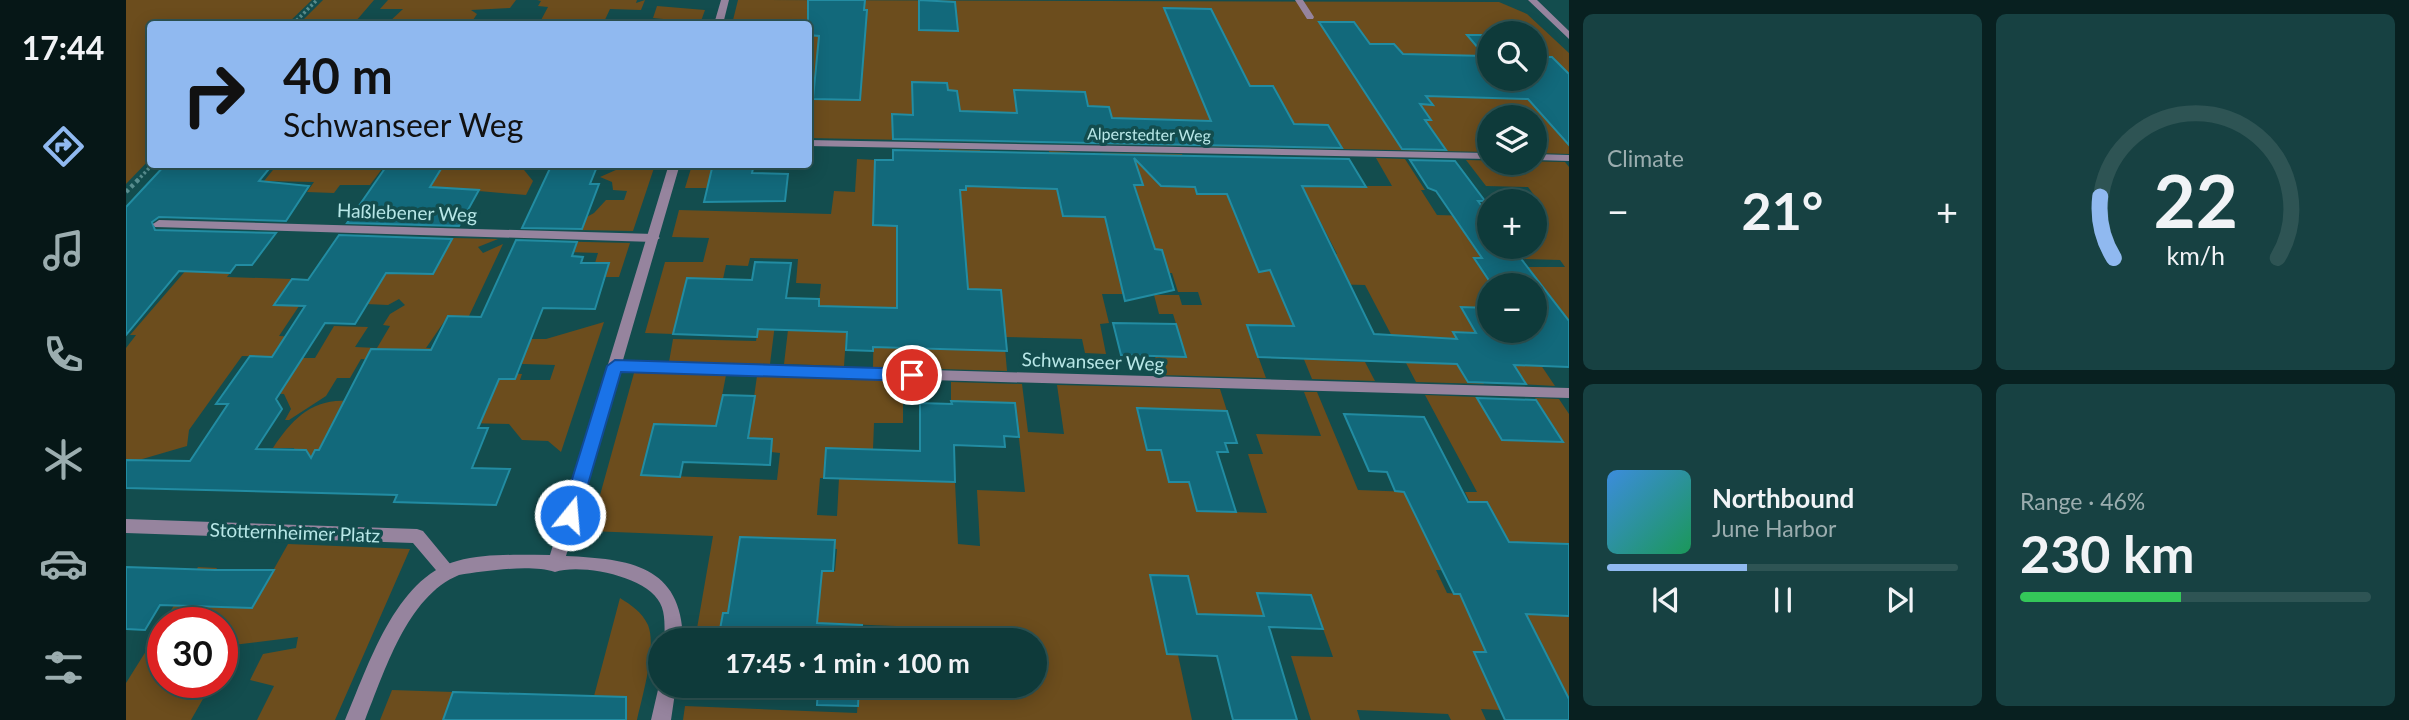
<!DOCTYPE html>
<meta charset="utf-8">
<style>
body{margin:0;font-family:Lato,sans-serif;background:#174142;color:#f1f3f6;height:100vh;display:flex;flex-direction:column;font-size:26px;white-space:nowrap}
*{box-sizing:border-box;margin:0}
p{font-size:23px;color:#9badaf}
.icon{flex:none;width:38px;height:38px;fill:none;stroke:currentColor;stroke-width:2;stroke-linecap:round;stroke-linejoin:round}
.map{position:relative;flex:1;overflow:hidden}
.drawer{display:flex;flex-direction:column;gap:14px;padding:14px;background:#082020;width:840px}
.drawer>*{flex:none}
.guide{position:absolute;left:21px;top:21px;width:665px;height:147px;border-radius:7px;box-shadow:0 4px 18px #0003,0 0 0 2px #2e5454;background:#90b9f0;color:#111;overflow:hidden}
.buttons{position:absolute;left:1351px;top:21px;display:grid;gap:14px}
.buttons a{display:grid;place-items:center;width:70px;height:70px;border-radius:50%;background:#0e3a3a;box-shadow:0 4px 18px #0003,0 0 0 2px #2e5454;font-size:35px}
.speed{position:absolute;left:21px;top:607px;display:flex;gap:14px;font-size:35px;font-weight:700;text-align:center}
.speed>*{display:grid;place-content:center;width:91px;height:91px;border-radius:50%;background:#0e3a3a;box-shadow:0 4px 18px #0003,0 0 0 2px #2e5454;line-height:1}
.speed .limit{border:10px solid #d22;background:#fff;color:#111}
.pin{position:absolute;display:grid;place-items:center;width:60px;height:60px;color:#fff;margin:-30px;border:4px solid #fff;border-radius:50%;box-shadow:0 2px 7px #0007}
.me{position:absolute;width:77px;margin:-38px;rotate:17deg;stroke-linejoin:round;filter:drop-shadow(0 0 5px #0008)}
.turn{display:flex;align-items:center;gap:24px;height:147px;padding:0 21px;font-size:32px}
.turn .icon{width:91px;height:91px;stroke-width:2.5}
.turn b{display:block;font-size:49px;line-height:60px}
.big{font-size:52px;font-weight:700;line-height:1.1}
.drawer .card{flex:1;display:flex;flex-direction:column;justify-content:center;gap:10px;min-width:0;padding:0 24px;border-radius:10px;background:#174142}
.drawer .dial{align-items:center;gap:0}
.dial svg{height:182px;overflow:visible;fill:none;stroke:#2e5454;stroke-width:7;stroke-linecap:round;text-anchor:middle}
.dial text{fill:#f1f3f6;stroke:none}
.song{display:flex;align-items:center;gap:21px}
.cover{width:84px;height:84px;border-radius:10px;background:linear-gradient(135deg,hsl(210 70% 55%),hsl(150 70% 35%))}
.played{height:7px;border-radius:4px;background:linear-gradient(90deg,#90b9f0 40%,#2e5454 40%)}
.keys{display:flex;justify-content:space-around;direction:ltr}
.heat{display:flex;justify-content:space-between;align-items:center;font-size:38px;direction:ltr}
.charge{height:10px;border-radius:5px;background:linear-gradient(90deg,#34c759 46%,#2e5454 0)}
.drawer .tiles{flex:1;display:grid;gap:14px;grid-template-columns:repeat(2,1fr)}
.trip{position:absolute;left:522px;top:628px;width:399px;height:70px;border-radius:35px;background:#0e3a3a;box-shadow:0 4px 18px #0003,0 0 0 2px #2e5454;font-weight:700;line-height:70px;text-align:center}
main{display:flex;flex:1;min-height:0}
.tabs{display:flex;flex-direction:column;width:126px;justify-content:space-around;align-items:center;background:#061717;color:#9badaf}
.tabs .icon{width:49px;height:49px}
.tabs .current{color:#90b9f0}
.tabs b{font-size:32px;color:#f1f3f6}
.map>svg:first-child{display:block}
.green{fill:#6c4d1d;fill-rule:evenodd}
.building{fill:#12697b;stroke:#228ca2;stroke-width:2}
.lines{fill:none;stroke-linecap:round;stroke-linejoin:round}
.path-far1{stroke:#588d8e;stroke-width:3.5;stroke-dasharray:2.5 2.5;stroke-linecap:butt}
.path{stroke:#588d8e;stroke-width:4.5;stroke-dasharray:3.5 3.5;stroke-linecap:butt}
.lane{fill:#96849e;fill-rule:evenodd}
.street{fill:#96849e;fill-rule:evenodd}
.route{fill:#1a73e8;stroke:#114b97;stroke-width:2}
.labels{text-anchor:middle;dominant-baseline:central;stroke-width:7;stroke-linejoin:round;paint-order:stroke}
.far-street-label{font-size:16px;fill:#b8e7e7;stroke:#134d4e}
.street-label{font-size:19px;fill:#b8e7e7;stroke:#134d4e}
</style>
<main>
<nav class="tabs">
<b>17:44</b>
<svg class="icon current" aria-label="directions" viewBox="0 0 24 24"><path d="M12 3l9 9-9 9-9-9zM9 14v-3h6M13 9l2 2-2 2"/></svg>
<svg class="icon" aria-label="music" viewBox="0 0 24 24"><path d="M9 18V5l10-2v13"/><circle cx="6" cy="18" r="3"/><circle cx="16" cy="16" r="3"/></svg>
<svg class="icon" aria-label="phone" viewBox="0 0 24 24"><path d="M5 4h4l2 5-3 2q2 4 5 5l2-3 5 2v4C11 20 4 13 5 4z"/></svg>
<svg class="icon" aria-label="climate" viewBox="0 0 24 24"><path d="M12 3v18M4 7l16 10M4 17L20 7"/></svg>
<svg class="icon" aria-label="car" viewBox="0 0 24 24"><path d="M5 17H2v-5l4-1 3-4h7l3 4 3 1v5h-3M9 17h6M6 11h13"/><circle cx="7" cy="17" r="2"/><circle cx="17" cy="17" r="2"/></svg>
<svg class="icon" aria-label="filters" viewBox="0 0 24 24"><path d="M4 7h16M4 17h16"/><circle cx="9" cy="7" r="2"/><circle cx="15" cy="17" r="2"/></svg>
</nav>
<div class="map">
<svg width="1443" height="720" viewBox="0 0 1443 720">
<rect width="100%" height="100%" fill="#134d4e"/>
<!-- green -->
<path class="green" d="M 0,0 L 186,0 L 161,24 L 24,24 L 24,159 L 0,184 Z
M 197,0 L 248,0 L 230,21 L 173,24 Z
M 262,0 L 390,0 L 384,8 L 345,10 L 351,14 L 347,20 L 353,20 L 350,24 L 261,24 L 277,9 L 254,9 Z
M 411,0 L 511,0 L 510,3 L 519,0 L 515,10 L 484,9 L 477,24 L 407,24 L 414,22 L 422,7 L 412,6 L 415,1 Z
M 612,0 L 1373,2 L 1401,14 L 1443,53 L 1443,154 L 1409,153 L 1409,117 L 1363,117 L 1363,152 L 683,138 L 682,24 L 606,24 ZM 1363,33 L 1409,33 L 1409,79 L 1363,79 Z
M 531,6 L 579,10 L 574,24 L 535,24 L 537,19 L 527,18 Z
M 813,149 L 854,150 L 855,163 L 870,163 L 873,187 L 930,185 L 923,151 L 944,152 L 951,184 L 934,200 L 937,215 L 991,217 L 1014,203 L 1003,166 L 978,165 L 975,153 L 1056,154 L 1071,194 L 1108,194 L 1104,202 L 1112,222 L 1144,223 L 1187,254 L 1211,254 L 1176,186 L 1266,186 L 1250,158 L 1279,159 L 1299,190 L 1295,190 L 1311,215 L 1347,216 L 1355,227 L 1363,228 L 1363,247 L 1369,247 L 1377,258 L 1348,258 L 1375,285 L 1363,285 L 1363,331 L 1392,331 L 1429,386 L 1392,384 L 1359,333 L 1328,332 L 1331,339 L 1300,338 L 1347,364 L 1358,384 L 1290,382 L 1239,285 L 1150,283 L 1173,337 L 1137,326 L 1121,326 L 1140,378 L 1034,375 L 1029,356 L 1060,356 L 1047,314 L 1033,314 L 1028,295 L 1053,295 L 1056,305 L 1076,305 L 1072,292 L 1052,292 L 1046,273 L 1020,273 L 1038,257 L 1035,250 L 987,249 L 998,294 L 976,294 L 983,323 L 974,324 L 980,354 L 959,353 L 956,339 L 878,337 L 881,371 L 747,367 L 748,307 L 722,307 L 718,366 L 658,364 L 662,330 L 696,331 L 692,312 L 695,284 L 670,283 L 672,259 L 624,258 L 622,266 L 600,265 L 597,279 L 561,278 L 547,334 L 519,333 L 539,262 L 577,262 L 583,238 L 546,237 L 553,210 L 705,214 L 708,191 L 729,192 L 731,159 L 749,160 L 749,172 L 759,172 L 748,208 L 747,225 L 799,227 L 833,190 L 840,190 L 837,162 L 813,161 ZM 771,275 L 818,276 L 820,289 L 875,290 L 877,308 L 771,301 Z
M 1340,160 L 1439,162 L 1443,167 L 1443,326 L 1429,302 L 1400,267 L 1439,267 L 1434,260 L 1394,259 L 1386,247 L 1409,247 L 1409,201 L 1402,201 L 1397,196 L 1408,195 L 1402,187 L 1360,186 Z
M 318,164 L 394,165 L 407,181 L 400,195 L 330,189 L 302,195 L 307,186 L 299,186 L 306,174 L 312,174 Z
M 151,165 L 151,164 L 259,165 L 244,185 L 214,185 L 208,193 L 181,192 L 188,182 L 138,181 Z
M 501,165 L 529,165 L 507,231 L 453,230 L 457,219 L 468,213 L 480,200 L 498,200 L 501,191 L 487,190 L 486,182 L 474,177 Z
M 566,165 L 587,165 L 581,188 L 559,188 Z
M 93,232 L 104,273 L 101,277 L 166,279 L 148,305 L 173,306 L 153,336 L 173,337 L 160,357 L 116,356 L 63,430 L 61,446 L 13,460 L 0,460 L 0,348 L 10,335 L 4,335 Z
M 270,237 L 294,237 L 286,251 L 289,273 L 307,274 L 327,238 L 372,239 L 352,247 L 357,253 L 377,244 L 343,316 L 322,316 L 300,348 L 344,350 L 281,443 L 257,495 L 230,494 L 187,460 L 171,460 L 168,448 L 147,448 C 165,421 185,399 220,401 L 260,360 L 235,359 L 224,378 L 211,378 L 200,396 L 163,420 L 159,420 L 165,409 L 158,394 L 136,393 L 177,358 L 189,358 L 208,326 L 242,327 L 229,347 L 251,348 L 264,326 L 257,325 L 264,314 L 279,305 L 273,299 L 262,305 L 240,304 Z
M 416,241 L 504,243 L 493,277 L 479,277 L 483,263 L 469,263 L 472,253 L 412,251 Z
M 478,322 L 435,452 L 422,441 L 396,440 L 383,424 L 337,423 L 376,373 L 396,374 L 394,380 L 424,380 L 429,365 L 364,363 L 374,339 L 420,339 Z
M 633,324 L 649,324 L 644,364 L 543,362 L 547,339 L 630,341 Z
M 1170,340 L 1203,341 L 1211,361 L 1239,362 L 1249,381 L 1186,379 Z
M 508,373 L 600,375 L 592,417 L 625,418 L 631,376 L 777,381 L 777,423 L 748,423 L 747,449 L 762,450 L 761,480 L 829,482 L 832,544 L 854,546 L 851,490 L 899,492 L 889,403 L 825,401 L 825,382 L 896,384 L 902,432 L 938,434 L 931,385 L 1094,389 L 1101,411 L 1012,408 L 1021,449 L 1035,450 L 1043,482 L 1063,482 L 1071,511 L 1141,513 L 1122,454 L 1137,454 L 1130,434 L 1195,436 L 1178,392 L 1191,392 L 1232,490 L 1287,492 L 1350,522 L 1361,502 L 1344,502 L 1339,492 L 1351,492 L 1299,395 L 1350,397 L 1376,440 L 1437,442 L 1409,398 L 1433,399 L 1443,414 L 1443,544 L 1423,543 L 1343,571 L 1310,570 L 1321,593 L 1334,594 L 1358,647 L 1379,603 L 1443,616 L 1443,699 L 1421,655 L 1348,652 L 1374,710 L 1355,709 L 1360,720 L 1325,720 L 1322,714 L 1231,710 L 1234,720 L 1185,720 L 1165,656 L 1207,657 L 1185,595 L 1131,593 L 1141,627 L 1102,626 L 1099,615 L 1071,614 L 1062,576 L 1024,575 L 1041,654 L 1052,655 L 1066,720 L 557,720 L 559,706 L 731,713 L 733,686 L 908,686 L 908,640 L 770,640 L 770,626 L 691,623 L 691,616 L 597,613 L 592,640 L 569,640 L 587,536 L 464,531 ZM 528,424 C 569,425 606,438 646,439 L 645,452 L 654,453 L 651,480 L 516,475 ZM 694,478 L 713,478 L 711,516 L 691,515 ZM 615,537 L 657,538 L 657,547 L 711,549 L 709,571 L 610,567 Z
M 162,544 L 284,549 L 209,720 L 131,720 L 148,686 L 124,680 L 137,654 L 170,648 L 172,637 L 107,645 L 96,664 L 96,623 L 37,623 L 72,567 L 91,568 L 68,606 L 126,608 Z
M 494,598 C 505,605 516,612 522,625 C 531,647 516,697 511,720 L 490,720 L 495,697 L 468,696 Z
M 37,624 L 37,682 L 86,683 L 65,720 L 0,720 L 0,683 Z
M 266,690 L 327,692 L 317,720 L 254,720 Z"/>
<!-- building -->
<path class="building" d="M 682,0 L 739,0 L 738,10 L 741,10 L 734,100 L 687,99 L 693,36 L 682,35 Z
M 793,0 L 829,2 L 832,31 L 793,30 Z
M 1038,8 L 1085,9 L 1124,86 L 1147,86 L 1168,124 L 1202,125 L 1216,148 L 767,139 L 766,114 L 787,115 L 786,82 L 821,83 L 822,90 L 831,91 L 834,111 L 891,113 L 888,90 L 959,92 L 962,106 L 983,107 L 986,118 L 1085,121 Z
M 1193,22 L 1228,22 L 1244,44 L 1268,44 L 1277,54 L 1359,56 L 1341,35 L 1363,35 L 1363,79 L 1409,79 L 1409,57 L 1426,57 L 1443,74 L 1443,145 L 1402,99 L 1300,96 L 1307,105 L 1294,104 L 1305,120 L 1299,120 L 1320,150 L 1276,149 Z
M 767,150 L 1223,159 L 1240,187 L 1176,186 L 1248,334 L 1331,339 L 1327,332 L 1350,333 L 1335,307 L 1363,308 L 1363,331 L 1409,331 L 1409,285 L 1366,285 L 1348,258 L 1356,258 L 1310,191 L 1302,188 L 1284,160 L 1329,161 L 1359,201 L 1352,201 L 1363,216 L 1363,247 L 1386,247 L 1443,321 L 1443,367 L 1388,365 L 1400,384 L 1342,382 L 1331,364 L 1132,357 L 1121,325 L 1168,326 L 1144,270 L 1133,272 L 1101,194 L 1071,194 L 1069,187 L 1035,186 L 1008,158 L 1017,185 L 1008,185 L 1029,249 L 1036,250 L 1048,290 L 999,301 L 979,217 L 937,216 L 931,189 L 840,186 L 840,190 L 834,190 L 842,289 L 875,290 L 881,351 L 747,347 L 747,351 L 720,350 L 721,332 L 632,329 L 631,337 L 547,334 L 561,278 L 626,280 L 629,262 L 665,263 L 660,298 L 693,299 L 693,306 L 771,308 L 771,226 L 747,225 L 749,160 L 767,160 Z
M 40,164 L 147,164 L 133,181 L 183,186 L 160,221 L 33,217 L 26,222 L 29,230 L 150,233 L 126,265 L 110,265 L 104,273 L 53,271 L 0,335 L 0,207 Z
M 262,164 L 318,164 L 304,187 L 353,190 L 333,226 L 221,223 Z
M 426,164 L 472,164 L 464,184 L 473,184 L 456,229 L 396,228 Z
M 587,164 L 628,164 L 626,173 L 662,174 L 659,201 L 578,202 Z
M 213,235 L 326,239 L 307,274 L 260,273 L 229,324 L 199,323 L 150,399 L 156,409 L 130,449 L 180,450 L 185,458 L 189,450 L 193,450 L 245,349 L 305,350 L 322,316 L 355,317 L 390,240 L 451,242 L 446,256 L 457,257 L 455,263 L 483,263 L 469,309 L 417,308 L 389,379 L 373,379 L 352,428 L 362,428 L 346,468 L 384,469 L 370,505 L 268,502 L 271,495 L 0,488 L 0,460 L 64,461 L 102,404 L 90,404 L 124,356 L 146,357 L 179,306 L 148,305 L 166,279 L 182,280 Z
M 987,323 L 1050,324 L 1060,357 L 995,355 Z
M 597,395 L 629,396 L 622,438 L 646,439 L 644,465 L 557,462 L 554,477 L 515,475 L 528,424 L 590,426 Z
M 1351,398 L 1410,400 L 1437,442 L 1376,440 Z
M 825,401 L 889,403 L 893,437 L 878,436 L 879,447 L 828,445 L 829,482 L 698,478 L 700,448 L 794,451 L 794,403 L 826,404 Z
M 1011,408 L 1101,411 L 1111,443 L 1099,443 L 1102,452 L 1091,452 L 1110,512 L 1071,511 L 1063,482 L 1043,482 L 1035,450 L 1021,450 Z
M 1218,414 L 1298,417 L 1342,502 L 1361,502 L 1383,542 L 1443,544 L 1443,616 L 1400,614 L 1443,699 L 1443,720 L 1379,720 L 1348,652 L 1360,652 L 1334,594 L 1328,594 L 1278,492 L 1269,491 L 1261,472 L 1243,471 Z
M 614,537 L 709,540 L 707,571 L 696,571 L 691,623 L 736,625 L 735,640 L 592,640 L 597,613 L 602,613 Z
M 0,567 L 89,570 L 148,570 L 126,608 L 34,605 L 19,630 L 0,629 Z
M 1024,575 L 1062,576 L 1071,614 L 1138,616 L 1131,593 L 1185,595 L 1197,629 L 1143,627 L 1171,720 L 1107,720 L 1091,656 L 1041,654 Z
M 646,686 L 733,686 L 732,706 L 691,705 L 692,688 Z
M 327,692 L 500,697 L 500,720 L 317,720 Z"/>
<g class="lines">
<!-- path-far1 -->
<path class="path-far1" d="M 167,24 L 191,0
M 11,181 L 27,164"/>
<!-- path -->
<path class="path" d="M 0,192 L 13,179"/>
<!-- lane -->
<path class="lane" d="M 1169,0 L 1177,0 L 1188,17 L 1187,19 L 1181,19 Z
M 682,140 L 1363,153 L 1363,159 L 682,146 Z
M 1409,154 L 1443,155 L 1443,161 L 1409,160 Z
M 33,220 L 528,234 L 534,238 L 528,242 L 29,227 L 27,224 Z
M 489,361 L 1443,388 L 1443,398 L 489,371 L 482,366 Z
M 0,519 L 291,529 L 297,531 L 330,571 L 327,576 L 321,578 L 315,576 L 287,543 L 0,533 Z"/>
<!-- street -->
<path class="street" d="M 595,0 L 603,0 L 597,24 L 588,24 Z
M 1402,0 L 1411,0 L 1443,31 L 1443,39 Z
M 543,164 L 554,164 L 440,556 C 503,559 556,565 557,640 L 539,640 C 538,628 540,614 534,603 C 521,576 454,563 429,572 C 404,564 359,571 333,575 C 281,596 258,673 239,720 L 219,720 C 242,667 269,578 331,561 C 361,553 394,555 424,555 Z
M 534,681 L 534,686 L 550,686 L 545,720 L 525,720 Z"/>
</g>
<!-- route -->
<path class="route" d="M 489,360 L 786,369 L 794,375 L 786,381 L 495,372 L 453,515 L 444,523 L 435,515 L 481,366 Z"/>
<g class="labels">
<!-- far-street labels -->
<g class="far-street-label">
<text transform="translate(1023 134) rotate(1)">Alperstedter Weg</text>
</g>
<!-- street labels -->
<g class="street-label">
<text transform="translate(281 212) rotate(2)">Haßlebener Weg</text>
<text transform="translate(967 361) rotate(2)">Schwanseer Weg</text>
<text transform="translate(169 532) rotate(2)">Stotternheimer Platz</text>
</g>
</g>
</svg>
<div class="buttons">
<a><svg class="icon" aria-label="search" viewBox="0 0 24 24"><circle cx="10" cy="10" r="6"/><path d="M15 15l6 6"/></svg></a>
<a><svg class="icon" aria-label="layers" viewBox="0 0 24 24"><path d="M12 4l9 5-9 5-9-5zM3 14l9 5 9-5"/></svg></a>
<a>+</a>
<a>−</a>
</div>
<div class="speed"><div class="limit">30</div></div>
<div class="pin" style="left:786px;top:375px;background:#d93025"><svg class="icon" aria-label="arrive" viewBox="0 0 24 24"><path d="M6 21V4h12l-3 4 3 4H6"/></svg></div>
<svg class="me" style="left:444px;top:515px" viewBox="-20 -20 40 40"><circle r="17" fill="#1a73e8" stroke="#fff" stroke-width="3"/><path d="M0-11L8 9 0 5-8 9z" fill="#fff"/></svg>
<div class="trip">17:45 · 1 min · 100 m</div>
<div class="guide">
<div class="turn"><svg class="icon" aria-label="right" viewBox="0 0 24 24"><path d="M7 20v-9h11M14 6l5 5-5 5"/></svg><div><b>40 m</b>Schwanseer Weg</div></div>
</div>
</div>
<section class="drawer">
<div class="tiles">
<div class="card"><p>Climate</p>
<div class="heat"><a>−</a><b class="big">21°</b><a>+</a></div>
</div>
<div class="card dial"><svg viewBox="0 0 100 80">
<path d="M14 69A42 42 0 1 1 86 69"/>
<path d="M14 69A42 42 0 0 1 8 42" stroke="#90b9f0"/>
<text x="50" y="56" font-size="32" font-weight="700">22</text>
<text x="50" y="72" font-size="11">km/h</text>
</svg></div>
<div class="card">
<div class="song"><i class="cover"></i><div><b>Northbound</b><p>June Harbor</p></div></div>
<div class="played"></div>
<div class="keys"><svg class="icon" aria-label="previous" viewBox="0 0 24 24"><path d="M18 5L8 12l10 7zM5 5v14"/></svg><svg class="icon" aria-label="pause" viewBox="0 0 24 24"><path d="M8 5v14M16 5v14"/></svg><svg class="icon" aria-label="next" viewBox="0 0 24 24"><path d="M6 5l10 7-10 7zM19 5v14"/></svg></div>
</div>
<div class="card"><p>Range · 46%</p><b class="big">230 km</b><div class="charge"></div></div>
</div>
</section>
</main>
